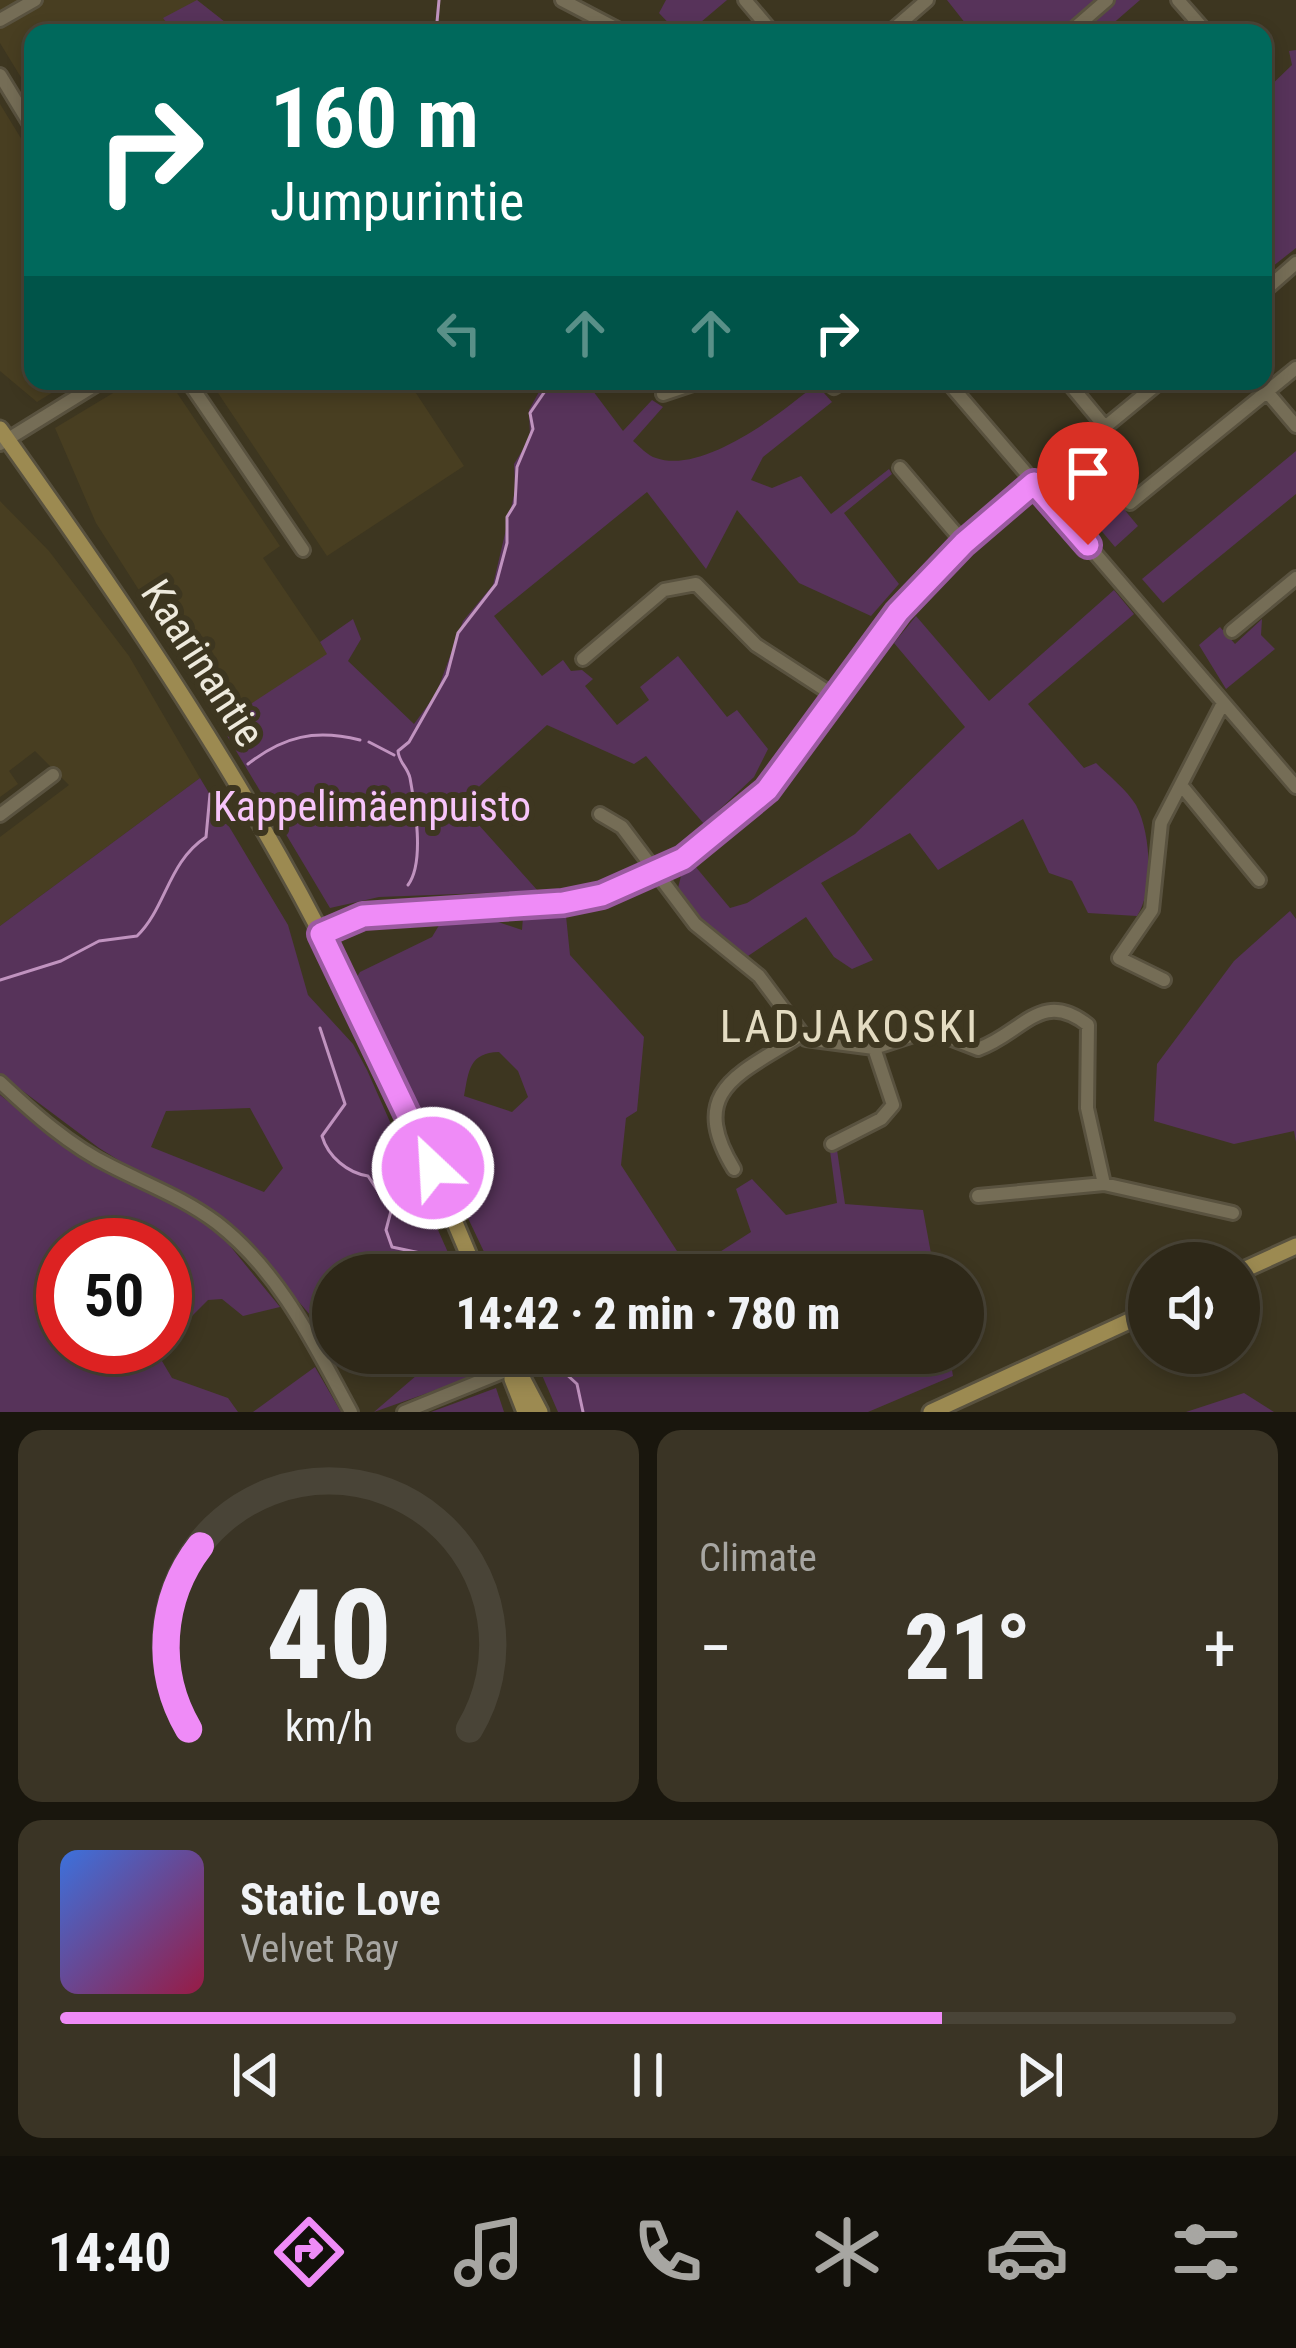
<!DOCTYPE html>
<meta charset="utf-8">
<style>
body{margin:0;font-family:"Roboto Condensed",sans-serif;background:#3a3425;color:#f1f3f6;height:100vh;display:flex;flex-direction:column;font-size:45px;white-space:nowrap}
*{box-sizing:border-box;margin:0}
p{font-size:39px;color:#a7a6a2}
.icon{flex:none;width:66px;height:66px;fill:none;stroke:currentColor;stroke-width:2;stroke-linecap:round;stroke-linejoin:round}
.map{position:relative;height:1412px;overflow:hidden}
.panel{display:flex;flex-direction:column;gap:18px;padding:18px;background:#19160d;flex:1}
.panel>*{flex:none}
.hud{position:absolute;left:24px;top:24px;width:1248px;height:366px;border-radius:24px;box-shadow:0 6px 18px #0003,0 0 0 3px #494437;background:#00695c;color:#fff;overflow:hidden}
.buttons{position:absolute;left:1128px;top:1242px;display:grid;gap:24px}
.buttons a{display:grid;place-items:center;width:132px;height:132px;border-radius:50%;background:#2e2818;box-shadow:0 6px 18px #0003,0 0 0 3px #494437;font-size:60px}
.speed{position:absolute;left:36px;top:1218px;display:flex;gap:24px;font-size:60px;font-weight:700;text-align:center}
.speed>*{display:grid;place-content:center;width:156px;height:156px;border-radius:50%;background:#2e2818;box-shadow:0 6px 18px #0003,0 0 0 3px #494437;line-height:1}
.speed .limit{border:18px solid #d22;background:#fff;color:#111}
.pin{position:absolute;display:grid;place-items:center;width:102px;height:102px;color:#fff;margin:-123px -51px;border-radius:50% 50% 50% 0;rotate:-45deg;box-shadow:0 0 12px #0007}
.pin .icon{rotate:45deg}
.me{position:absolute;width:132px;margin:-66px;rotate:335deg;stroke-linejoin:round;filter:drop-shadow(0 0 9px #0008)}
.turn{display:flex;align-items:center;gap:42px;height:252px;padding:0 48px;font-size:54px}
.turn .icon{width:156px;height:156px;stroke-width:2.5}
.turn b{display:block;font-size:84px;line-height:102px}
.lanes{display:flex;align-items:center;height:114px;padding:0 48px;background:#0003;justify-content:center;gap:60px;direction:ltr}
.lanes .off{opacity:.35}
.big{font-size:90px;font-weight:800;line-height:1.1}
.panel .tile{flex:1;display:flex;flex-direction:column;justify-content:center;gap:18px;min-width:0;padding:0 42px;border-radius:24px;background:#3a3425}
.panel .dial{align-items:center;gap:0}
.dial svg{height:312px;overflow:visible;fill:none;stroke:#494437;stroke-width:7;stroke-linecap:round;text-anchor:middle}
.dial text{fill:#f1f3f6;stroke:none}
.song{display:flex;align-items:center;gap:36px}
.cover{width:144px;height:144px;border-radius:18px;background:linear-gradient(135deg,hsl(220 70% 55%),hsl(340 70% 35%))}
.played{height:12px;border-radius:6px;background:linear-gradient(90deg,#ef8bf7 75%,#494437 75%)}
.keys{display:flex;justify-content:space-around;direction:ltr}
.heat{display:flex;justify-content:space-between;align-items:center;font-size:66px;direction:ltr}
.panel .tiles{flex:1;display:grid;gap:18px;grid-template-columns:1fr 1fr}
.tile:last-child{grid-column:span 2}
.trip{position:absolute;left:312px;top:1254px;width:672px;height:120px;border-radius:60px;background:#2e2818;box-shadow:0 6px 18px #0003,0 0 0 3px #494437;font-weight:800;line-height:120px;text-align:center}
.menu{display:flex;height:192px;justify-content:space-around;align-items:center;background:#12100a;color:#a7a6a2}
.menu .icon{width:84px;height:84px}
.menu .on{color:#ef8bf7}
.menu b{font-size:54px;color:#f1f3f6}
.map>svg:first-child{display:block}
.built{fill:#483e21}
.green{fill:#57335a;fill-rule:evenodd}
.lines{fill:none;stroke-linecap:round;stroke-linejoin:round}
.stream{stroke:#c093bf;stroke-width:3}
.minor-casing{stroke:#59523f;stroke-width:18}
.major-casing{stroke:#59523f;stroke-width:21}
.minor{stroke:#756d56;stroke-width:12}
.major{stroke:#9c8a51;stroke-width:15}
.route-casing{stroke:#9b5aa1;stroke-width:30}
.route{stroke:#ef8bf7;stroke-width:21}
.labels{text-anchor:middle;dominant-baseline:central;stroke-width:12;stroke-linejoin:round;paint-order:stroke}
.street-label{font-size:42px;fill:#eeeadd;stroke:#3d3620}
.park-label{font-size:42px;fill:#f7c4fa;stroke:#3d3620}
.neighbourhood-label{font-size:45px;letter-spacing:3px;fill:#e4dcc2;stroke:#3d3620}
</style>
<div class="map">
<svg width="1296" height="1412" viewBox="0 0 1296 1412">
<rect width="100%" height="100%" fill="#3d3620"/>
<!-- built -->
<path class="built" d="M 0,0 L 197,0 L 239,33 L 33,33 L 33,97 L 0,43 Z
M 0,104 L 33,158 L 33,381 L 71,381 L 37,402 L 0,371 Z
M 133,381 L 169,381 L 280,546 L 263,558 L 328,654 L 224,723 L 96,523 L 55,428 Z
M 210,381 L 408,381 L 464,466 L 327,556 Z
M 0,501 L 49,551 L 129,656 L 200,778 L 0,926 L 0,837 L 69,785 L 35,751 L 9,771 L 18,784 L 0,797 Z"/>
<!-- green -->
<path class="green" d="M 197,0 L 239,33 L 174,33 L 163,18 Z
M 666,0 L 727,0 L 688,33 L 678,33 L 659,13 Z
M 947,0 L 1140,0 L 1102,33 L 973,33 Z
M 1296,50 L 1296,248 L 1263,274 L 1263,93 L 1292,65 L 1289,51 Z
M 545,381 L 593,381 L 590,387 L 623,431 L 652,400 L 663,407 L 633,441 C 639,446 648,456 656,458 C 703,475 783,412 816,384 L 832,402 L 763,457 L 751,480 L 772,488 L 801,476 L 831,514 L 889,469 L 892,474 L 844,513 L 899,584 L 871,616 L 799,583 L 737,510 L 706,569 L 647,492 L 494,616 L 542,676 L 563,660 L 571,671 L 582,670 L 593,679 L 585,686 L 617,725 L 649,700 L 640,687 L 678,656 L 727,717 L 737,710 L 768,749 L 754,777 L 704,824 L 646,756 L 634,764 L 547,725 L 460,804 L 538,891 L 379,897 L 330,908 L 220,724 L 327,654 L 320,642 L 353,619 L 361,639 L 348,661 L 414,724 L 436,694 L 463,621 L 493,585 L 515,491 L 514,464 L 530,438 L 529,410 Z
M 1296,451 L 1296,494 L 1163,603 L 1142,579 Z
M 1118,502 L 1138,526 L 1115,547 L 1094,522 Z
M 1114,590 L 1134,614 L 1028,704 L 1084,768 L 1096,763 C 1108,775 1127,790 1136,805 C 1151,833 1154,890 1137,916 L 1088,913 L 1072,881 L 1049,873 L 1023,819 L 938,870 L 910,833 L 821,883 L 873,960 L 852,969 L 834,957 L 806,917 L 748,956 L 697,920 L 677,892 L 681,876 L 695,866 L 730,908 L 747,903 L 855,834 L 965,727 L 894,643 L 916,616 L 989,701 Z
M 1262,619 L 1261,635 L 1275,649 L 1226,689 L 1199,645 L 1220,627 L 1235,644 Z
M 200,778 L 288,925 L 308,995 L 353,1044 L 367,1070 L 458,1275 L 333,1275 L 333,1353 L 357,1353 L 340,1367 L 317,1323 L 244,1238 L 99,1148 L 0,1074 L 0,926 ZM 250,1108 L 283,1168 L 264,1192 L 151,1147 L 166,1111 Z
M 1290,911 L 1296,919 L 1296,1142 L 1294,1131 L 1234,1144 L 1154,1121 L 1157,1064 L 1234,961 Z
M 566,916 L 570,955 L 644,1037 L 637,1111 L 626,1118 L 621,1165 L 690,1271 L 751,1232 L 736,1189 L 752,1179 L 786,1215 L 837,1203 L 830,1151 L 837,1150 L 845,1204 L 923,1210 L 935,1275 L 495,1275 L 355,980 L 360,972 L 432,937 L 441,922 L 495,921 L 522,930 L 523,917 ZM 499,1052 L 518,1071 L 528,1097 L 512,1112 L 464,1096 C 469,1070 469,1053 499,1052 Z
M 0,1095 L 89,1164 L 212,1224 L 280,1307 L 243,1316 L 222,1299 L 208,1300 L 165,1343 L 165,1245 L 63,1245 L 63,1347 L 163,1347 L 159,1356 L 172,1378 L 228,1398 L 238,1412 L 0,1412 Z
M 408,1353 L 485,1353 L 489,1366 L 484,1373 L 374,1412 L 417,1375 Z
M 544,1353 L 949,1353 L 953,1376 L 868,1412 L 558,1412 L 535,1359 Z
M 315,1367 L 341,1412 L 253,1412 Z
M 496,1388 L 504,1412 L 431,1412 Z
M 1244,1393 L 1274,1412 L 1186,1412 Z"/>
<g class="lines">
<!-- stream -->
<path class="stream" d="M 436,33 L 439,0
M 369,742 L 394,755
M 248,764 C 284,736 315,729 360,740
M 408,885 C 425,862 415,806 410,778 C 407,766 399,763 398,751 L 409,742 L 447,675 L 458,633 L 496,584 L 507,543 L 507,517 L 515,504 L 517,467 L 533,429 L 530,413 L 552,381
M 0,980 L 61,961 L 99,941 L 137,936 C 166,908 168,862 206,837 L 210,794
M 320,1028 L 345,1104 L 322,1136 C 328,1157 348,1173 368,1176 L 391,1211 L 386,1230 L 392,1247 L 439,1257 L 450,1275
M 554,1363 L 577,1384 L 583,1412"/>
<defs>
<path id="minor" d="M 562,0 L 625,33
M 745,0 L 773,33
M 1178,0 L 1207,33
M 0,20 L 35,0
M 889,33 L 927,0
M 1069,33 L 1107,0
M 0,75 L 33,129
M 1263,292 L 1296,263
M 188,381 L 303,550
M 826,381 L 834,387 L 843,381
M 947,381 L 1296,787
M 1067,381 L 1106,428
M 1258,381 L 1296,426
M 663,394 L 702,381
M 0,444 L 102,381
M 900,468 L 964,543
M 1130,503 L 1296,368
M 1232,631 L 1296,578
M 583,659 L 664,590 L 696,584 L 756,645 L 836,697
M 1181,785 L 1259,880
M 600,814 L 622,827 L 695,924 L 759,976 L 806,1039 L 874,1048 L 929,1030 L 978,1049 C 1023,1033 1041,988 1088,1025 L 1087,1108 L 1104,1184
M 0,815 L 53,775
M 321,934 L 363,916 L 563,903 L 602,895 L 683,859 L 767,790 L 880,634 L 964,543 L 1161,381
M 1164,980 L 1119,958 L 1152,910 L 1161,823 L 1223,703
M 0,1082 C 33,1113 70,1146 111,1166 C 148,1185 184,1198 217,1223 C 280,1272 314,1344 351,1412
M 832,1144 L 881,1119 L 893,1105 L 874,1048
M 734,1169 C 686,1090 740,1074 801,1035
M 978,1196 L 1104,1184 L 1233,1213
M 404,1412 L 515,1367"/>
<path id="major" d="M 0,429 C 99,568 195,707 279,856 C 355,990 418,1133 477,1275
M 1239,1272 L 1296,1246
M 509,1353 L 540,1412
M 515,1367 L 512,1379 L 525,1412
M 931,1412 L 1149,1312"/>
</defs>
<!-- minor casing -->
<use href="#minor" class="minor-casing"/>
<!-- major casing -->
<use href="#major" class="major-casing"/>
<!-- minor -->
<use href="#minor" class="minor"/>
<!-- major -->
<use href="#major" class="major"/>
</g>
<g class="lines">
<defs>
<path id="route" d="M 433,1168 L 321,934 L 363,916 L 563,903 L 602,895 L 683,859 L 767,790 L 898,612 L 964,543 L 1034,483 L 1088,545"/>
</defs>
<!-- route casing -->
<use href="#route" class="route-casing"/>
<!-- route -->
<use href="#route" class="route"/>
</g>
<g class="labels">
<!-- street labels -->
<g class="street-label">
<text transform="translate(203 663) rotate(57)">Kaarinantie</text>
</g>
<!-- park labels -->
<g class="park-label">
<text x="372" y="806">Kappelimäenpuisto</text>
</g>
<!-- neighbourhood labels -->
<g class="neighbourhood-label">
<text x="850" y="1026">LADJAKOSKI</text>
</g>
</g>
</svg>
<div class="buttons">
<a><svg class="icon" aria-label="sound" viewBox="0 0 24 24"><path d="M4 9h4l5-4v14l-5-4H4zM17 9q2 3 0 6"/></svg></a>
</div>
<div class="speed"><div class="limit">50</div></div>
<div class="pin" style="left:1088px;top:545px;background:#d93025"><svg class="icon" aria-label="arrive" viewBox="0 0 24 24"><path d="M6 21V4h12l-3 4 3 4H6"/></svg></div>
<svg class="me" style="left:433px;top:1168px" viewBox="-20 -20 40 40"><circle r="17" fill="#ef8bf7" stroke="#fff" stroke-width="3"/><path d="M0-11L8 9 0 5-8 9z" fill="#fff"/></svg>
<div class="trip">14:42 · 2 min · 780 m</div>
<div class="hud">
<div class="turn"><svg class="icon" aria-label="right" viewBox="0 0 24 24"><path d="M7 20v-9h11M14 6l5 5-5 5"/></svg><div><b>160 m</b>Jumpurintie</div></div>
<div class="lanes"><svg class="icon off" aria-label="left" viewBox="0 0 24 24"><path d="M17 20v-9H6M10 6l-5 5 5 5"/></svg><svg class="icon off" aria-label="ahead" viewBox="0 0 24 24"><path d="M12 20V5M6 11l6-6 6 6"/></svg><svg class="icon off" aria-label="ahead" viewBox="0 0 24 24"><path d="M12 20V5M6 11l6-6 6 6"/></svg><svg class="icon" aria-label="right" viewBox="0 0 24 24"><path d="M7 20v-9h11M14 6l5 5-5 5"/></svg></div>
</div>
</div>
<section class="panel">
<div class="tiles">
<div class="tile dial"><svg viewBox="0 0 100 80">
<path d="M14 69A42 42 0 1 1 86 69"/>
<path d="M14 69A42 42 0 0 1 17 22" stroke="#ef8bf7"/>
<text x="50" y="56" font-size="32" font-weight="700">40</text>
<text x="50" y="72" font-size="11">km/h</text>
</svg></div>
<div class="tile"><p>Climate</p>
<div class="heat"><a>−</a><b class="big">21°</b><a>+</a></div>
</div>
<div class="tile">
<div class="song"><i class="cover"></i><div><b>Static Love</b><p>Velvet Ray</p></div></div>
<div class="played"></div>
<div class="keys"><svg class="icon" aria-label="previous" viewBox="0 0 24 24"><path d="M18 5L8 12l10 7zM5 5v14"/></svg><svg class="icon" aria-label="pause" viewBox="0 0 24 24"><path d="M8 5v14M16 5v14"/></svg><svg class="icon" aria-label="next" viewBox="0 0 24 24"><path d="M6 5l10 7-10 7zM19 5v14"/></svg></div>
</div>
</div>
</section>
<nav class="menu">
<b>14:40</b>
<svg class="icon on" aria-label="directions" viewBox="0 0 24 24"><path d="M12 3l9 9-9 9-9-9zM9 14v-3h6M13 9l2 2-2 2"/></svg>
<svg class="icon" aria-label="music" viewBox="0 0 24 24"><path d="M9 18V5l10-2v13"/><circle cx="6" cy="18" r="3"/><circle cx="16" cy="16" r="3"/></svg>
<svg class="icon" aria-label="phone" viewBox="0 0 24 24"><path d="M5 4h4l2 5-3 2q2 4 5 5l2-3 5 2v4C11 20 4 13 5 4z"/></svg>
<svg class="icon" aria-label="climate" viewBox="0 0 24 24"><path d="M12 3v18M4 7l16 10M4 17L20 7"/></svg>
<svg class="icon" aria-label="car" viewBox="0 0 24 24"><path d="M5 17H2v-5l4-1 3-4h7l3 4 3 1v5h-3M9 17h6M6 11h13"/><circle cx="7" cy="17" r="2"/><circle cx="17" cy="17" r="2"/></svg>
<svg class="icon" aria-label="filters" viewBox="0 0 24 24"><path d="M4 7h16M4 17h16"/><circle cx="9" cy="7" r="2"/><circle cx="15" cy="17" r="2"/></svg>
</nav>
